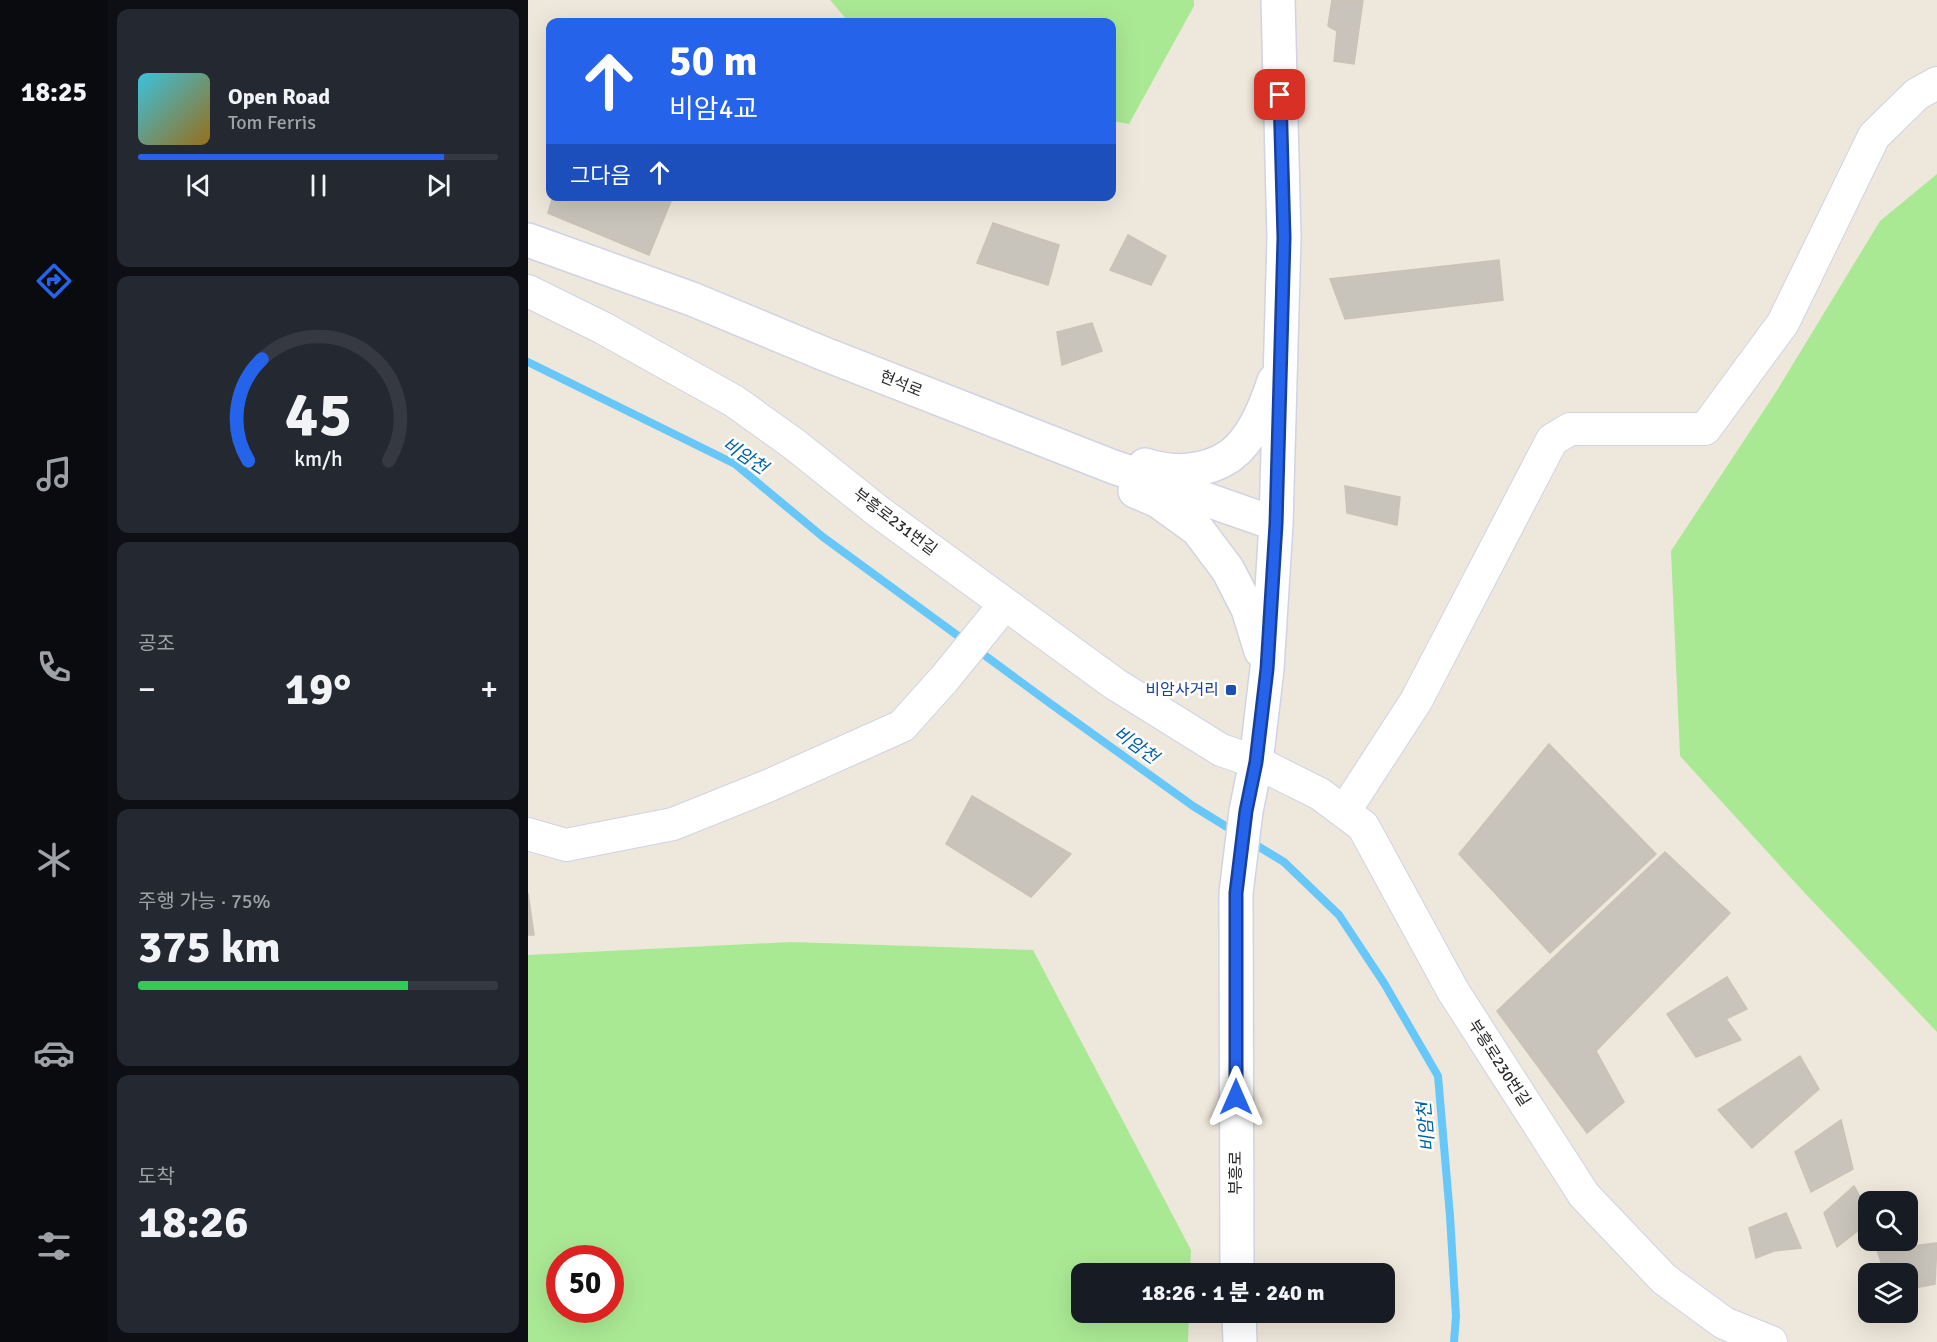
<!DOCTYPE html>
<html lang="ko">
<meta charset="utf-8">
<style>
body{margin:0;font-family:Signika,"Noto Sans KR",sans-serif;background:#242831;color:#f1f3f6;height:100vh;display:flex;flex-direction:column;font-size:22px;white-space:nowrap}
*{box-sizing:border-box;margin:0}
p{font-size:20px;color:#9ea1a6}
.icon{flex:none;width:33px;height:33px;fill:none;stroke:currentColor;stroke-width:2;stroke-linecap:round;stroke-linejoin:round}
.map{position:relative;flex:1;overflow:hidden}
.details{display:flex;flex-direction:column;gap:9px;padding:9px;background:#0d0f14;width:420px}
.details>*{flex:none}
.hud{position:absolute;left:18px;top:18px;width:570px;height:183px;border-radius:12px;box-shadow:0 6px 24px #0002;background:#2563eb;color:#fff;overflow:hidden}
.buttons{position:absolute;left:1330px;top:1191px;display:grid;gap:12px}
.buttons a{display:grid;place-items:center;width:60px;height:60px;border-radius:12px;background:#171b24;box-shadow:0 6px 24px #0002;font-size:30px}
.speed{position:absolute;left:18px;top:1245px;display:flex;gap:12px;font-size:30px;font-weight:700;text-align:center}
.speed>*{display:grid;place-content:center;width:78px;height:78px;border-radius:50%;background:#171b24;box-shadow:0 6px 24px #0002;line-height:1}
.speed .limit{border:9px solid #d22;background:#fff;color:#111}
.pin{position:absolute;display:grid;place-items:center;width:51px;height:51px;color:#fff;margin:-26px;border-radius:12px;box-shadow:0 3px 9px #0006}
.me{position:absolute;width:66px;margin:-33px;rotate:0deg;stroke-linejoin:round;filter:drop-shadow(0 0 4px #0008)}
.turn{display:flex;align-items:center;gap:21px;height:126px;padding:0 24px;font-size:27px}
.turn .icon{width:78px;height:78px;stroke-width:2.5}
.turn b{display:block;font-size:42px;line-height:51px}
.then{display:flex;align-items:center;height:57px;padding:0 24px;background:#0003;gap:12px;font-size:22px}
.big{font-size:45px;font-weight:800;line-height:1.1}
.details .card{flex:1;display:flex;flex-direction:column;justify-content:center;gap:9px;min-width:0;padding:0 21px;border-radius:12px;background:#242831}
.details .dial{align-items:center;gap:0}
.dial svg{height:156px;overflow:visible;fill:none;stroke:#363941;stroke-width:7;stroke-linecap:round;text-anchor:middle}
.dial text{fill:#f1f3f6;stroke:none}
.song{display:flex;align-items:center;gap:18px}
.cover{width:72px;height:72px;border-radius:9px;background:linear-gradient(135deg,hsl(190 70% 55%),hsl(40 70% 35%))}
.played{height:6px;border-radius:3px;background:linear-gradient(90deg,#2563eb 85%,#363941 85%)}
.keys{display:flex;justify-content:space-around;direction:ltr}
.heat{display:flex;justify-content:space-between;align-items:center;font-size:33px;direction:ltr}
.charge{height:9px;border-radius:4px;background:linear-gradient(90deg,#34c759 75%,#363941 0)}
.trip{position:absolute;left:543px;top:1263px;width:324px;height:60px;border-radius:12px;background:#171b24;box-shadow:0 6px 24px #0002;font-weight:800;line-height:60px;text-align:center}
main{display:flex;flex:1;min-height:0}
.dock{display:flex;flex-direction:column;width:108px;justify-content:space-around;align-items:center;background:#090b0e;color:#9ea1a6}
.dock .icon{width:42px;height:42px}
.dock .selected{color:#2563eb}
.dock b{font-size:27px;color:#f1f3f6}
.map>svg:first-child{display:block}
.green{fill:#aae993;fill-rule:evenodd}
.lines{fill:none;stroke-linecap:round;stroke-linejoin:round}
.stream{stroke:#66c7f8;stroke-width:8}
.building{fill:#c9c4bb;stroke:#c9c3b5;stroke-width:1.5}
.street-casing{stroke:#d0d3e5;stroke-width:34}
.secondary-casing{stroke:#d0d3e5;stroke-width:36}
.street{stroke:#fff;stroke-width:32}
.secondary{stroke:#fff;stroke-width:33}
.route-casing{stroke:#184099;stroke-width:15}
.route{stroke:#2563eb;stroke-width:10}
.transit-dot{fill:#1a4fb4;stroke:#fff;stroke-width:2}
.labels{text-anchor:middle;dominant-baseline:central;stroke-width:5;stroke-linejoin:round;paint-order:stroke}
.street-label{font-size:16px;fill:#2a2a2a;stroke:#fff}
.transit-label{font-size:16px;fill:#164399;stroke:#fff;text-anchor:end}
.water-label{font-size:18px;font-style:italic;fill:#0262a7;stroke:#fff}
</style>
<main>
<nav class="dock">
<b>18:25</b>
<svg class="icon selected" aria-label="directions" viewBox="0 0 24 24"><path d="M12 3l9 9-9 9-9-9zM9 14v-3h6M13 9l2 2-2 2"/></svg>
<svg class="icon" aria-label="music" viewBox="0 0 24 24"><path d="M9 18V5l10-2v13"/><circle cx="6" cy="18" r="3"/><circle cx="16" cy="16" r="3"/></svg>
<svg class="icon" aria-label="phone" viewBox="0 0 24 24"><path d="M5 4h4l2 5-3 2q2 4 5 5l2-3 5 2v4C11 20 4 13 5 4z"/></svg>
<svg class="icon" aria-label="climate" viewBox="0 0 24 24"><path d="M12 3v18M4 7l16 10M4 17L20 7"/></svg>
<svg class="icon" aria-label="car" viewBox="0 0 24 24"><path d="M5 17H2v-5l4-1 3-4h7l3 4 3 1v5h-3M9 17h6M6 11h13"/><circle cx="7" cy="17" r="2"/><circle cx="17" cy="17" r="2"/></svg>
<svg class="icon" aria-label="filters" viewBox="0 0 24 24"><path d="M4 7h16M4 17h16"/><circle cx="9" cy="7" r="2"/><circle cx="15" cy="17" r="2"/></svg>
</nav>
<section class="details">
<div class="card">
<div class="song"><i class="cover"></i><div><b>Open Road</b><p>Tom Ferris</p></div></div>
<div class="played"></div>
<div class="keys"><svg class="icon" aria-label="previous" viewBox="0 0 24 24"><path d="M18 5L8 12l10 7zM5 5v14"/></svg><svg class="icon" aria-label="pause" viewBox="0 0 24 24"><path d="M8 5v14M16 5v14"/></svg><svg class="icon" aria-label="next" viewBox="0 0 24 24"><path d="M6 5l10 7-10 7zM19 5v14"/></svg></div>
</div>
<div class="card dial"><svg viewBox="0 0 100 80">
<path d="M14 69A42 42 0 1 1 86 69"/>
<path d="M14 69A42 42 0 0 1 21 17" stroke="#2563eb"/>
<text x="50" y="56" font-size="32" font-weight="700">45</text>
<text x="50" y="72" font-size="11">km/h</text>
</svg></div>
<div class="card"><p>공조</p>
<div class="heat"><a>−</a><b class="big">19°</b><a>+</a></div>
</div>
<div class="card"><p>주행 가능 · 75%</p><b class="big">375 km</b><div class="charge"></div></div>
<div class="card"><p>도착</p><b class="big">18:26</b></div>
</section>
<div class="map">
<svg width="1409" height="1342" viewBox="0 0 1409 1342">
<rect width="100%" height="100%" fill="#eee7db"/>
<!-- green -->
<path class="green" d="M 302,0 L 666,0 L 666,6 L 601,124 L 584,121 L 584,22 L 321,22 Z
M 1409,174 L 1409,1032 L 1274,890 L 1152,756 L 1143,551 L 1248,392 L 1352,221 Z
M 263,942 L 505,950 L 663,1250 L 662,1273 L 554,1274 L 554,1312 L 661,1313 L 660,1342 L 0,1342 L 0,955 ZM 82,1258 L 82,1310 L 32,1310 L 32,1258 Z"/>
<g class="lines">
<!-- stream -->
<path class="stream" d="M 0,362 L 207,464 L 295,537 L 523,704 L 665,806 L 707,832
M 723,842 L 756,862 L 811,915 L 856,983 L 910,1076 L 922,1216 L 928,1316 L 926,1342"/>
</g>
<!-- building -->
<path class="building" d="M 804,0 L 835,0 L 826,64 L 806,61 L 809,31 L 800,26 Z
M 25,196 L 145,196 L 121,255 L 20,213 Z
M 465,223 L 531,245 L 520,285 L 449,263 Z
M 600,235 L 638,256 L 623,285 L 582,270 Z
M 971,260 L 975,300 L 817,319 L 802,279 Z
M 564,323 L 574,351 L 534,365 L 529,332 Z
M 817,486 L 872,497 L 869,525 L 819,513 Z
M 1021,744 L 1128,854 L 1022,953 L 931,854 Z
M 444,796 L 543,854 L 503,897 L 418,844 Z
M 1137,852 L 1202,913 L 1068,1051 L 1096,1102 L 1059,1133 L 969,1011 Z
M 0,893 L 6,935 L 0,935 Z
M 1199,977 L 1219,1009 L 1198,1019 L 1213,1040 L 1168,1057 L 1139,1014 Z
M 1272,1056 L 1291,1089 L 1224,1148 L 1190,1110 Z
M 1313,1120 L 1325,1169 L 1283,1192 L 1267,1152 Z
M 1326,1186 L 1341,1212 L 1341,1222 L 1309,1247 L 1296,1213 Z
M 1258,1213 L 1273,1248 L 1246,1251 L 1228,1258 L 1221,1228 Z
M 1409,1243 L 1407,1284 L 1380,1289 L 1380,1274 L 1357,1274 L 1349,1250 Z"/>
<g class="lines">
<defs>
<path id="street" d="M 0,291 L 75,328 L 206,401 L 266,444 L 351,512 L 587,684 L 693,750 L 728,762 L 792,794 L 835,826 L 925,991 L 1056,1195 L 1136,1279 L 1196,1323 L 1243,1342
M 816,812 L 888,701 L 1024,440 L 1042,429 L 1177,429 L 1255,323 L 1346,136 L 1389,94 L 1409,83
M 0,834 L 38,845 L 145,824 L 242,785 L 374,726 L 417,678 L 477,604"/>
<path id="secondary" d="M 0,240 L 164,299 L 294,353 L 583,466 L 748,524
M 617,465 C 644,474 677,473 702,456 C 724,440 738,406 746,381
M 607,491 L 630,501 L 670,530 L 700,570 L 720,609 L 733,651
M 709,1274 L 708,893 L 718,811 L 728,762 L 739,669 L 748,524 L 756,238 L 750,0
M 711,1312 L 712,1342"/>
</defs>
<!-- street casing -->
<use href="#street" class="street-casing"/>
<!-- secondary casing -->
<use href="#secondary" class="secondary-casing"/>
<!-- street -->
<use href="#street" class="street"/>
<!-- secondary -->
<use href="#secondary" class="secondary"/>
</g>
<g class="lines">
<defs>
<path id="route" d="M 708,1097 L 708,893 L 718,811 L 728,762 L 739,669 L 748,524 L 756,238 L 752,95"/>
</defs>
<!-- route casing -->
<use href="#route" class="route-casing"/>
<!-- route -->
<use href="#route" class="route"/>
</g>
<!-- markers -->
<rect class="transit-dot" x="697" y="684" width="12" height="12" rx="3"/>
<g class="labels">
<!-- street labels -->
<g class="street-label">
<text transform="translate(373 384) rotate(22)">현석로</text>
<text transform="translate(367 522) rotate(37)">부흥로231번길</text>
<text transform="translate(971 1063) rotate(57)">부흥로230번길</text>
<text transform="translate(708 1173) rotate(-90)">부흥로</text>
</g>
<!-- transit labels -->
<g class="transit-label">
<text x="691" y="690">비암사거리</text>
</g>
<!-- water labels -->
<g class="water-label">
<text transform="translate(217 456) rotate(34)">비암천</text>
<text transform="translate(608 745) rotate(36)">비암천</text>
<text transform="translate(898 1127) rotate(-95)">비암천</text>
</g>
</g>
</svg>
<div class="buttons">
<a><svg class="icon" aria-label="search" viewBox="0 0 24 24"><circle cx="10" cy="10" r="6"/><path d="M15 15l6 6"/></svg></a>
<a><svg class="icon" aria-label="layers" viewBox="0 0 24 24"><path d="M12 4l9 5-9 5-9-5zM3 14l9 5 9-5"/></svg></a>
</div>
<div class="speed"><div class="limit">50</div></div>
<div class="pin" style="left:752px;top:95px;background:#d93025"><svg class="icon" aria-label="arrive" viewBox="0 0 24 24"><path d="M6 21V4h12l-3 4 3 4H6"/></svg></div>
<svg class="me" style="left:708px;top:1097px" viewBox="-20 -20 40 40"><path d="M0-17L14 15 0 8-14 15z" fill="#2563eb" stroke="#fff" stroke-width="4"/></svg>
<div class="trip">18:26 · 1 분 · 240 m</div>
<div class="hud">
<div class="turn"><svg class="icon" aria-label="ahead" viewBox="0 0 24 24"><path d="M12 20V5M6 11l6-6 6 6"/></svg><div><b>50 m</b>비암4교</div></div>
<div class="then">그다음<svg class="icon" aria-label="ahead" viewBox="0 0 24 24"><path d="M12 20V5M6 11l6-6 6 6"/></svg></div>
</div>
</div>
</main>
